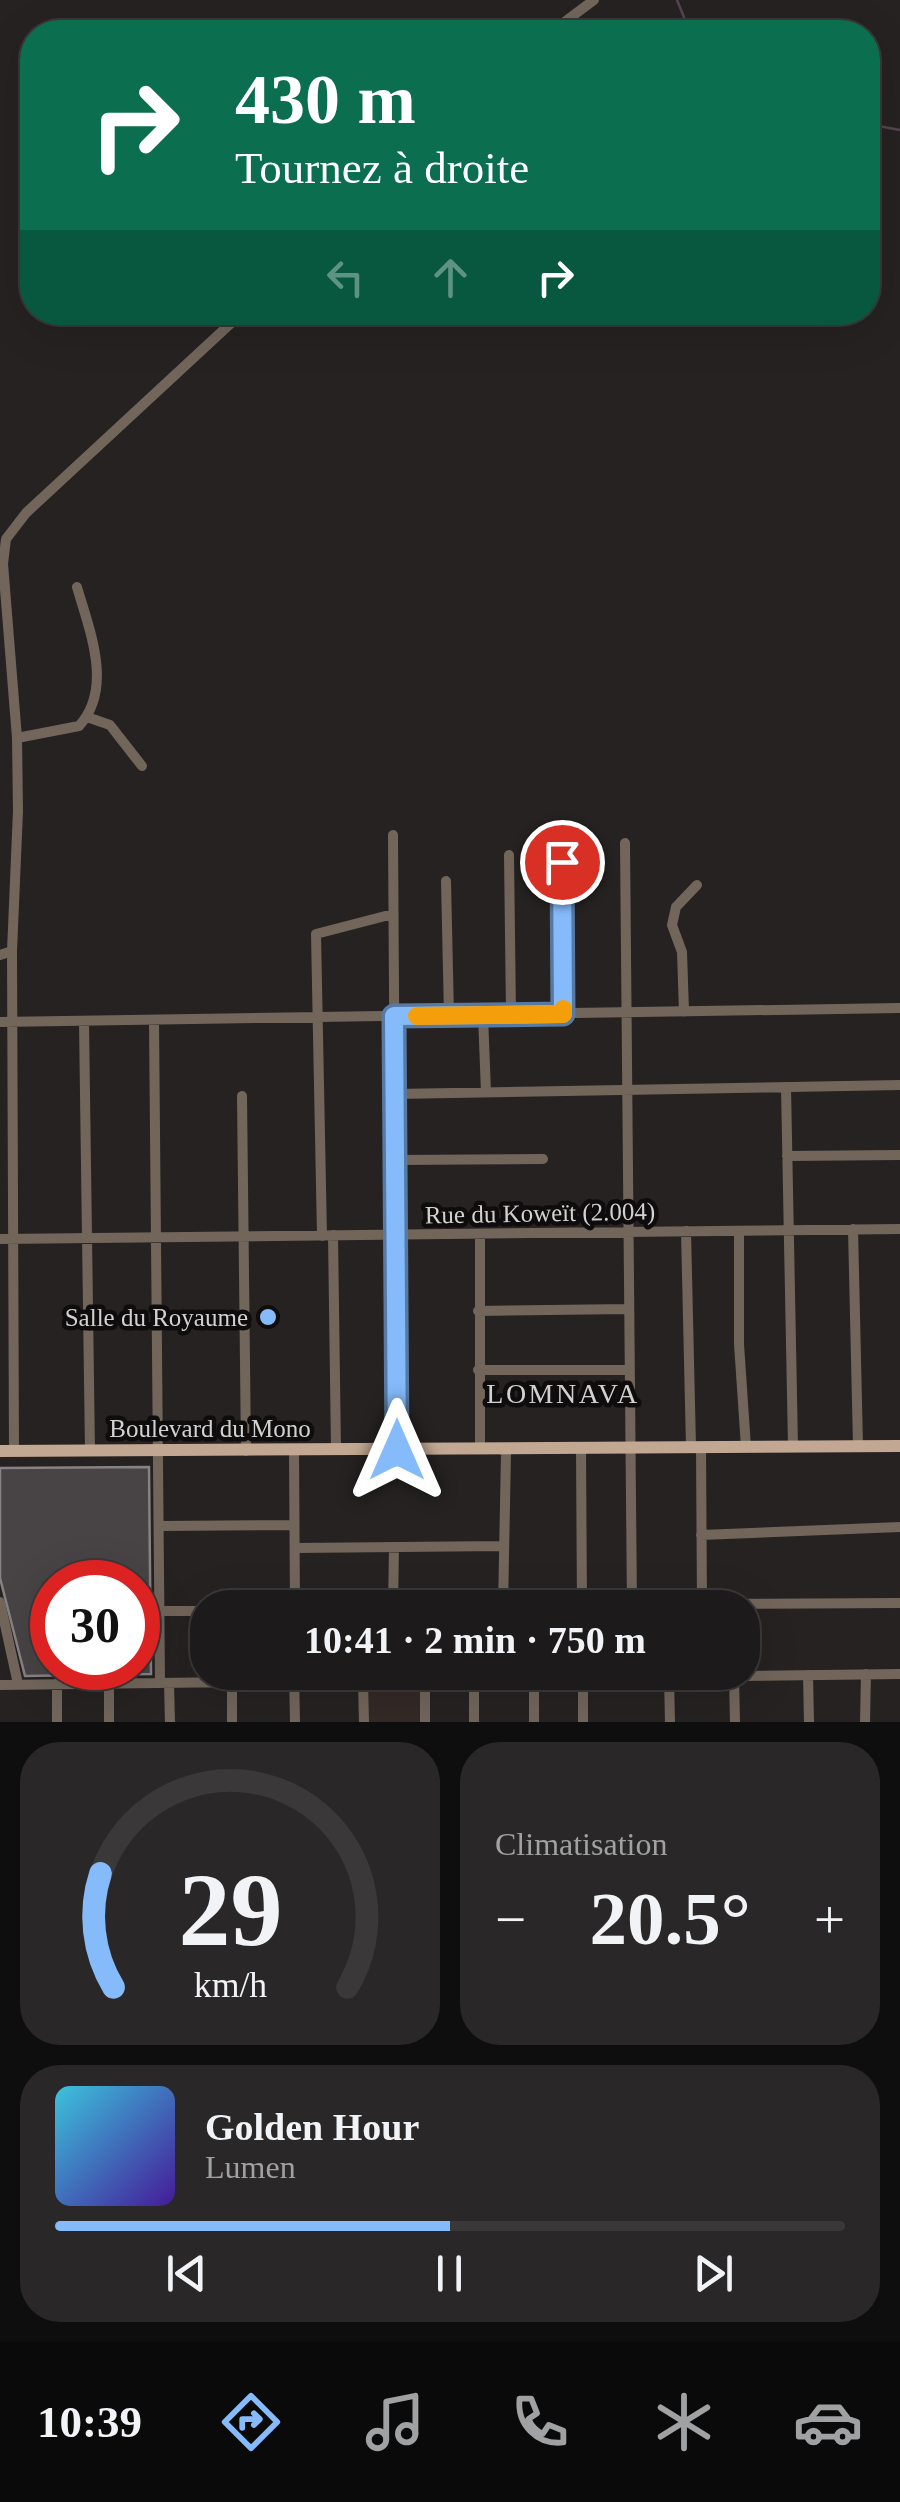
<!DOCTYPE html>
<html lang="fr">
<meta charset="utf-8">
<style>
body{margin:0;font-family:Georgia,serif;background:#292727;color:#f1f3f6;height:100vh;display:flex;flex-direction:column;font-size:38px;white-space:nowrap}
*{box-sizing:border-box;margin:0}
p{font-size:32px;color:#a0a1a2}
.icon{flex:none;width:55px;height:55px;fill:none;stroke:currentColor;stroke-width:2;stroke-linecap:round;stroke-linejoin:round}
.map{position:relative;height:1722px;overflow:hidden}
.details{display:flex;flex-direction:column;gap:20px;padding:20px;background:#0f0e0e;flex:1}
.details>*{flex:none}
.guide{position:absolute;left:20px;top:20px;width:860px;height:305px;border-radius:40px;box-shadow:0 10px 40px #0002,0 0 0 2px #3a3839;background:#0b6e4f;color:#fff;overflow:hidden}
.speed{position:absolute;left:30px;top:1560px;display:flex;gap:20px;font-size:50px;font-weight:700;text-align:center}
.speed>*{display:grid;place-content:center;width:130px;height:130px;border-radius:50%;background:#1c1a1a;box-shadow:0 10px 40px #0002,0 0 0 2px #3a3839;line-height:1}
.speed .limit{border:15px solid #d22;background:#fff;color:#111}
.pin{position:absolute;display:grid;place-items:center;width:85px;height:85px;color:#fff;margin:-42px;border:5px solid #fff;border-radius:50%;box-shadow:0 2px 10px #0007}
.me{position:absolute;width:110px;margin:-55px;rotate:0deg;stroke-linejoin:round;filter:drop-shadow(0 0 8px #0008)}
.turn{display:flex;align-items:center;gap:35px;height:210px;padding:0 50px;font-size:45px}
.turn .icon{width:130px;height:130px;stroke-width:2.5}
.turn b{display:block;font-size:70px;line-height:85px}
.lanes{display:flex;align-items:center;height:95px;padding:0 50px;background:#0003;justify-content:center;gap:50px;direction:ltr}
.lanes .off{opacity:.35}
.big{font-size:75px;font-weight:600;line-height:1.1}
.details .card{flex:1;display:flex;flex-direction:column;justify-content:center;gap:15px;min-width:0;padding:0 35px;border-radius:40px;background:#292727}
.details .dial{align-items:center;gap:0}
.dial svg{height:260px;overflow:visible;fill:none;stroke:#3a3839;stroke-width:7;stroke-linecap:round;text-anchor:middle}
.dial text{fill:#f1f3f6;stroke:none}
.song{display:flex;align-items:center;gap:30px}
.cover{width:120px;height:120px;border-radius:15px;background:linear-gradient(135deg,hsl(190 70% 55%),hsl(260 70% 35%))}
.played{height:10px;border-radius:5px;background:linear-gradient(90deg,#85bbfb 50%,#3a3839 50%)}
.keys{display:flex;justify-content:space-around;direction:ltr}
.heat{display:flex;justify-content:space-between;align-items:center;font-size:55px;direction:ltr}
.details .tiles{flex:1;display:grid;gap:20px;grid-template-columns:1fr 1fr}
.card:last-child{grid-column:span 2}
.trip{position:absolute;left:190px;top:1590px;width:570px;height:100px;border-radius:40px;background:#1c1a1a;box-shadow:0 10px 40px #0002,0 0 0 2px #3a3839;font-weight:600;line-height:100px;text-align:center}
.menu{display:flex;height:160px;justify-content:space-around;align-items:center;background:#0b0a0a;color:#a0a1a2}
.menu .icon{width:70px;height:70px}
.menu .active{color:#85bbfb}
.menu b{font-size:45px;color:#f1f3f6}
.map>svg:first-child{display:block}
.built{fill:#332a27}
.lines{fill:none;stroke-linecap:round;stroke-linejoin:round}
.stream{stroke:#564451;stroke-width:2.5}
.building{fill:#484445;stroke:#878283;stroke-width:2.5;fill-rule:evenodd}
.minor{stroke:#72665b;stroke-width:10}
.major{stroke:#c2a892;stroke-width:12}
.route-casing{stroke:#567aa3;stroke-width:25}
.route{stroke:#85bbfb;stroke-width:18}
.slow{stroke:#f59e0b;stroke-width:18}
.poi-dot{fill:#85bbfb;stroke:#0e0c0c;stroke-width:4}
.labels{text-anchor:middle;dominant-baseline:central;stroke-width:9;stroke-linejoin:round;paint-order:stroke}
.street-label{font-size:25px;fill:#d3d1d0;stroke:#0e0c0c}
.poi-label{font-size:25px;fill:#d3d1d0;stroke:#0e0c0c;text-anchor:end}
.neighbourhood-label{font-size:28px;letter-spacing:2.5px;fill:#d3d1d0;stroke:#0e0c0c}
</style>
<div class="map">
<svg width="900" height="1722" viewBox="0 0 900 1722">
<rect width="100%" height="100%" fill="#262222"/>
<!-- built -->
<path class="built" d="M 423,1684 L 422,1722 L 367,1722 L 367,1685 Z"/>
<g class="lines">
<!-- stream -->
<path class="stream" d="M 677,0 L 690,32
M 868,124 L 900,130"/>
</g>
<!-- building -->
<path class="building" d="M 149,1467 L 151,1674 L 25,1676 L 0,1578 L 0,1468 ZM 52,1582 L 138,1582 L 138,1668 L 52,1668 Z"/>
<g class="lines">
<!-- minor -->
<path class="minor" d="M 551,32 L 594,0
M 87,717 L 110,725 L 142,766
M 17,738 L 79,726 C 114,688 89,629 77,587
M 562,825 L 563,1014
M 393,835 L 397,1450
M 625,843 L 632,1608
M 509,855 L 511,1014
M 446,881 L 449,1016
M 12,951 L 14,1451
M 0,955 L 12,951 L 18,811 L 17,738 L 3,564 L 6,539 L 26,513 L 243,312
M 684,1012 L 682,952 L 672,925 L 676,907 L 697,885
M 483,1015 L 486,1092
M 154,1021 L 160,1683
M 0,1022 L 900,1008
M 84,1022 L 90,1451
M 786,1087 L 793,1446
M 395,1094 L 900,1085
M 242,1096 L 246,1451
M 787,1156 L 900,1155
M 395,1160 L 543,1159
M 853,1229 L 858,1445
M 686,1231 L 691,1447
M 739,1231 L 739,1344 L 746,1447
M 480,1234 L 480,1448
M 333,1235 L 336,1450
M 322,1236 L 316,934 L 393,914
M 0,1239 L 900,1229
M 478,1311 L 629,1309
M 478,1370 L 630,1370
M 701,1447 L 702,1606
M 500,1448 L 506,1453 L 503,1608
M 581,1448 L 582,1608
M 294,1450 L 295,1608
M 159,1526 L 294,1525
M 701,1535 L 900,1527
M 295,1548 L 504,1546
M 0,1602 L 18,1684
M 702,1604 L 900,1603
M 393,1608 L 394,1547
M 159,1611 L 208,1611
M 294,1672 L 295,1722
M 583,1673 L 583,1722
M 808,1675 L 809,1722
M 734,1676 L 735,1722
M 669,1677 L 670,1722
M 534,1678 L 534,1722
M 474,1679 L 474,1722
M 363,1680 L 364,1722
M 425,1680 L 425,1722
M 232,1682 L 232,1722
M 169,1683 L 170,1722
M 57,1684 L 57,1722
M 0,1685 L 900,1674
M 109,1722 L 109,1683
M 865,1722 L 866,1674"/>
<!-- major -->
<path class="major" d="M 0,1451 L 900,1446"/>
</g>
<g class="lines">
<defs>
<path id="route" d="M 397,1450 L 394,1016 L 563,1014 L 562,862"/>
</defs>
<!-- route casing -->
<use href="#route" class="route-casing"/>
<!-- route -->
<use href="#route" class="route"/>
<!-- slow -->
<path class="slow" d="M 417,1016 L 563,1014 L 563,1009"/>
</g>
<!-- markers -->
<circle class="poi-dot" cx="268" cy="1317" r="10"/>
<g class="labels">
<!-- street labels -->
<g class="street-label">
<text transform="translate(540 1213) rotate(-1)">Rue du Koweït (2.004)</text>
<text x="210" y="1428">Boulevard du Mono</text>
</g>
<!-- poi labels -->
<g class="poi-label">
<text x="248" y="1317">Salle du Royaume</text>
</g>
<!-- neighbourhood labels -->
<g class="neighbourhood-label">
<text x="563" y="1393">LOMNAVA</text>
</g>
</g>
</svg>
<div class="speed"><div class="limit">30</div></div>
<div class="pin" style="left:562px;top:862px;background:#d93025"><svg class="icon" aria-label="arrive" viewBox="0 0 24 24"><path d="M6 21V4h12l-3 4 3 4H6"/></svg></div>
<svg class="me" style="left:397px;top:1450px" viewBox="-20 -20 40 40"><path d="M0-17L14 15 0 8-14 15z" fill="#85bbfb" stroke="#fff" stroke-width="4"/></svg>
<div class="trip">10:41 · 2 min · 750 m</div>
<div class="guide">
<div class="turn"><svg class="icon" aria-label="right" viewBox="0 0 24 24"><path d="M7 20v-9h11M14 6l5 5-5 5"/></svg><div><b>430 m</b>Tournez à droite</div></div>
<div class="lanes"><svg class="icon off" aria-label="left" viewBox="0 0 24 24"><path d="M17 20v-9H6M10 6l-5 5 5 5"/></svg><svg class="icon off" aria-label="ahead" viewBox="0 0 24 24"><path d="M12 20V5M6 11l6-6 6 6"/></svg><svg class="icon" aria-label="right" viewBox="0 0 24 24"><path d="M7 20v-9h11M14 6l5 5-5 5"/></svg></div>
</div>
</div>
<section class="details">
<div class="tiles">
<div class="card dial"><svg viewBox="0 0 100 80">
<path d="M14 69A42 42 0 1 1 86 69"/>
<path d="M14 69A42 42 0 0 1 10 34" stroke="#85bbfb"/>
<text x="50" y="56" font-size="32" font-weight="700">29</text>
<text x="50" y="72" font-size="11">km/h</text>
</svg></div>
<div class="card"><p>Climatisation</p>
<div class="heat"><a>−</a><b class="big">20.5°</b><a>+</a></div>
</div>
<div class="card">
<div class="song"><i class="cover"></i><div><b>Golden Hour</b><p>Lumen</p></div></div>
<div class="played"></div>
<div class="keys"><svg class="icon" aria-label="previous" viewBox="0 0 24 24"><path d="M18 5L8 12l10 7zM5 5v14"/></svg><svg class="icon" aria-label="pause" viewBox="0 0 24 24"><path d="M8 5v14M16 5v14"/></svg><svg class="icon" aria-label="next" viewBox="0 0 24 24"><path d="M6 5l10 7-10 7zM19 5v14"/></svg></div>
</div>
</div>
</section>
<nav class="menu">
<b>10:39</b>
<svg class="icon active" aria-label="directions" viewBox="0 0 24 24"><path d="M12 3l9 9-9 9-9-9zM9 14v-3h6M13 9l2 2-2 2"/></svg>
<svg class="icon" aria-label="music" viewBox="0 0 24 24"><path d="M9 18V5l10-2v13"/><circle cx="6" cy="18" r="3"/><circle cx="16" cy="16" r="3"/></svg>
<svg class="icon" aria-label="phone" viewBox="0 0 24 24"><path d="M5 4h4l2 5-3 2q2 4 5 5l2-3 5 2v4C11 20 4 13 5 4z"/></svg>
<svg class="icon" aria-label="climate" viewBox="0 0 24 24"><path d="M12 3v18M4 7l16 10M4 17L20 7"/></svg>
<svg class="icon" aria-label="car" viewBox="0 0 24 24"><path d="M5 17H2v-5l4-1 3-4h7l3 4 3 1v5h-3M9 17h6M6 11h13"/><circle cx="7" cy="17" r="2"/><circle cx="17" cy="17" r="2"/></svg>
</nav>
